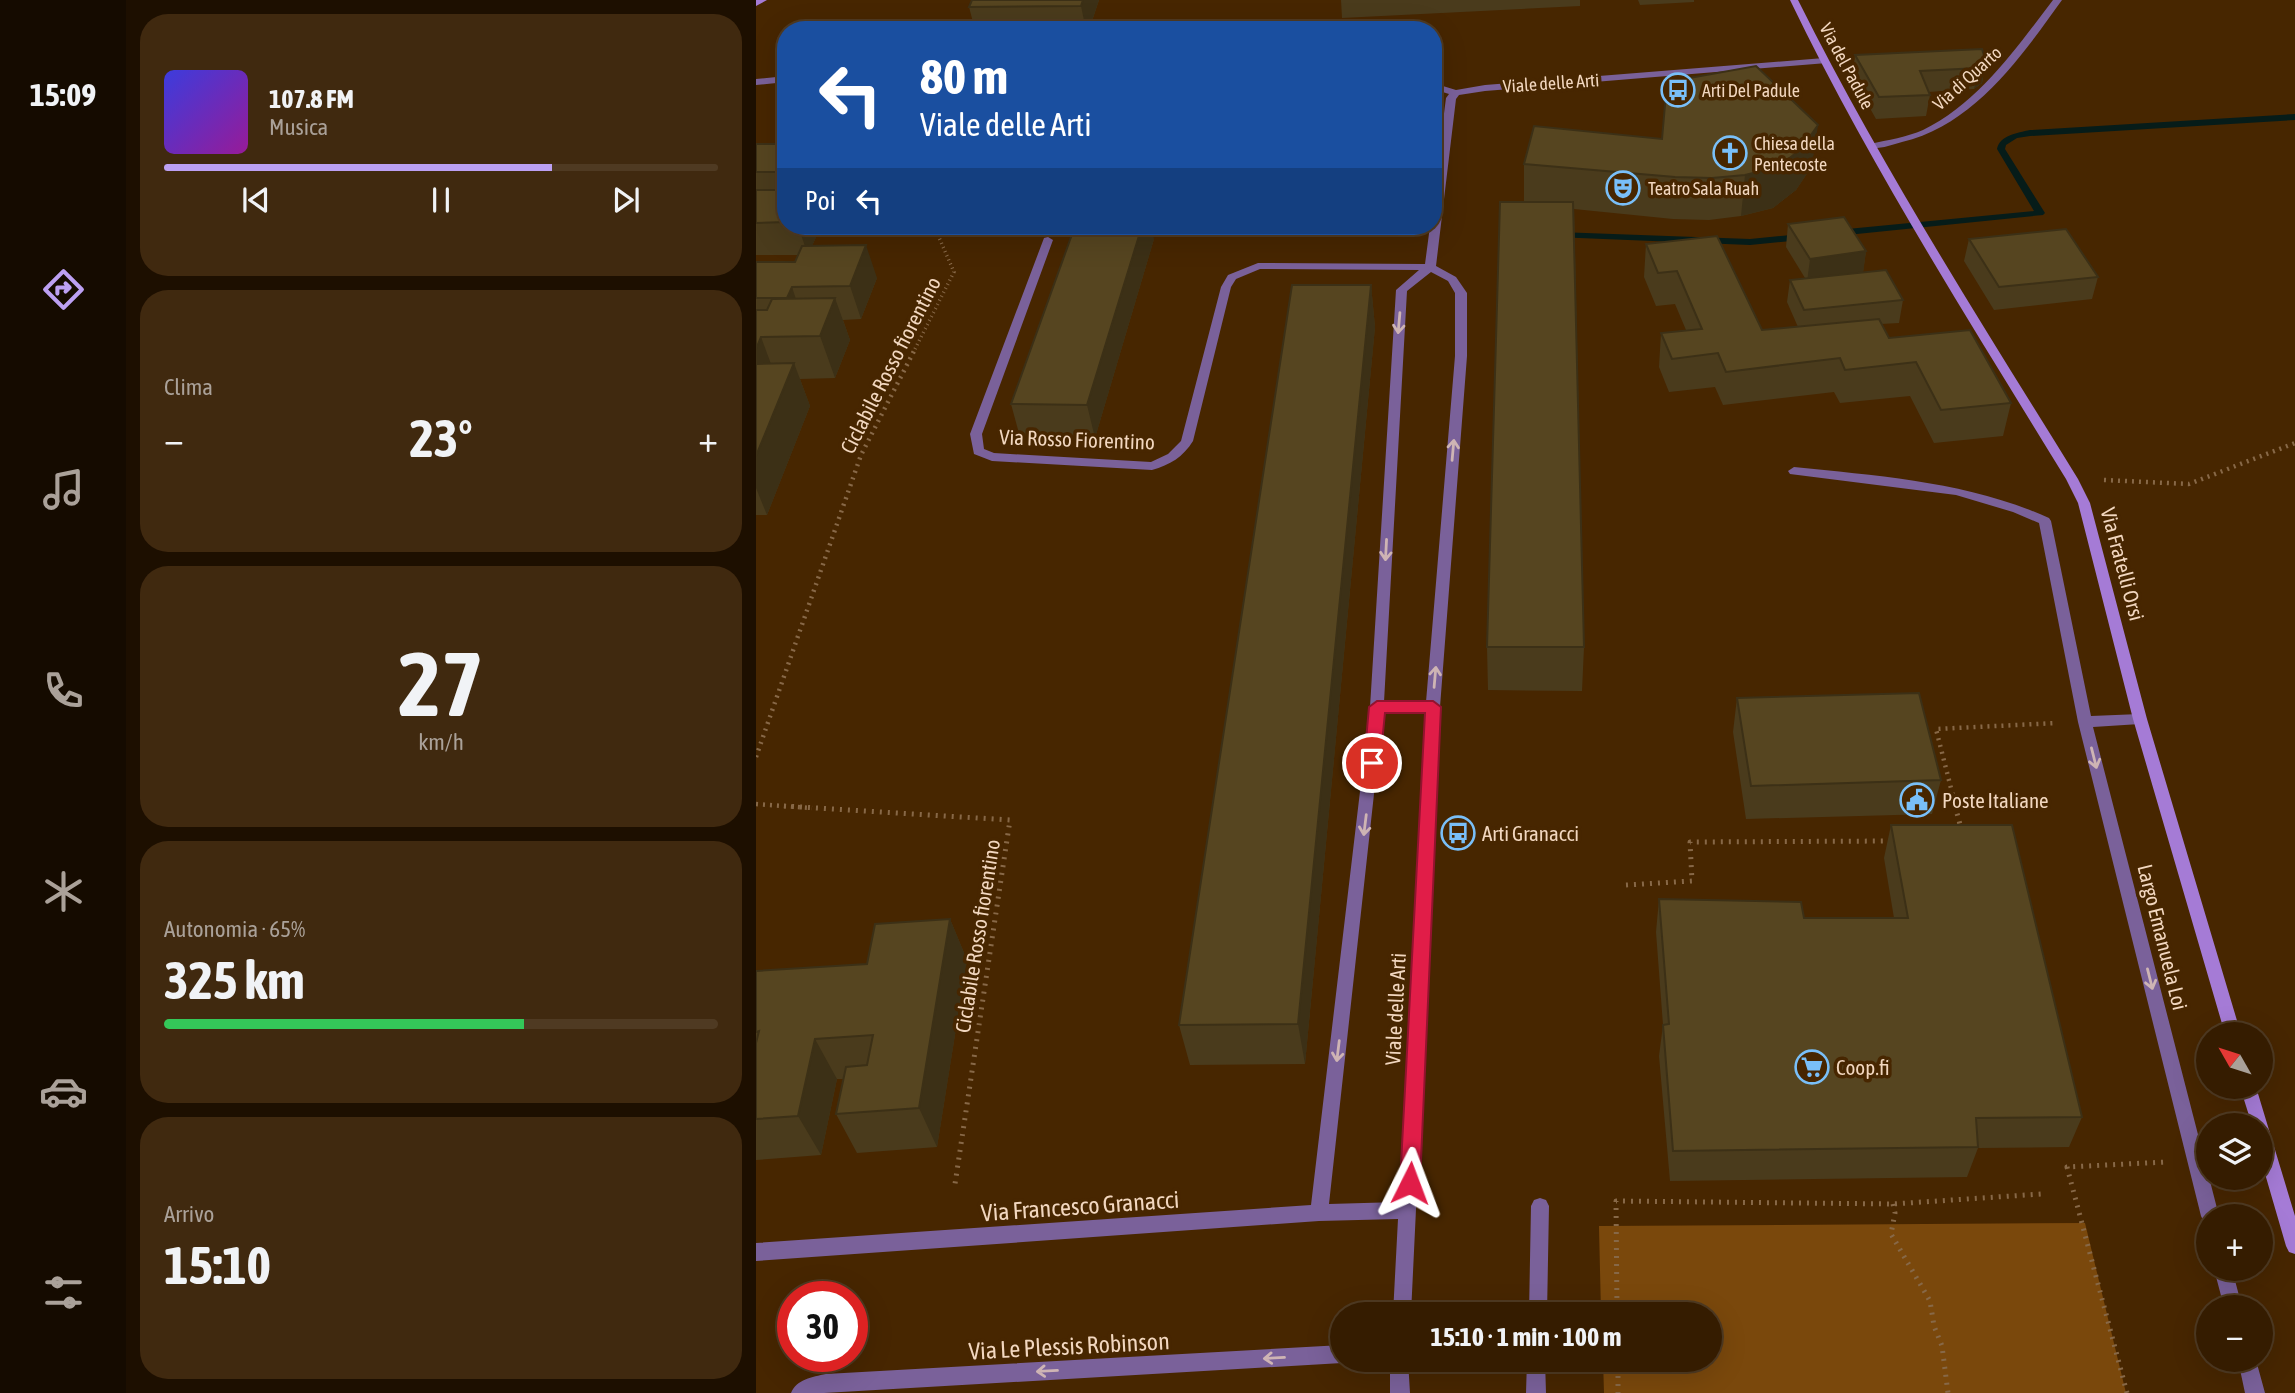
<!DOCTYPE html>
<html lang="it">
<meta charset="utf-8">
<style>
body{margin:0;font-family:"Asap Condensed",sans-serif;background:#40290f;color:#f1f3f6;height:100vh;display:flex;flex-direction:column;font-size:26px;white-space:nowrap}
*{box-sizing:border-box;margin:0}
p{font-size:23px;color:#aaa199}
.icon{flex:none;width:38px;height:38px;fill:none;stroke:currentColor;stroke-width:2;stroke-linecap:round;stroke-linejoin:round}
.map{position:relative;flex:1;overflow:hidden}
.panel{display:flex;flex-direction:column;gap:14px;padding:14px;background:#1d0f00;width:630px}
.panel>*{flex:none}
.guide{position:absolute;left:21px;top:21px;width:665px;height:214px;border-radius:28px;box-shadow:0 7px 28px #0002,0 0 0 2px #4f3a22;background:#1a4fa0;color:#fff;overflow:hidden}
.needle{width:46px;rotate:309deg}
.fabs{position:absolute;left:1440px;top:1022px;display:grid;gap:14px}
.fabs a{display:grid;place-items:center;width:77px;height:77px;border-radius:50%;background:#351c00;box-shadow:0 7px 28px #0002,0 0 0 2px #4f3a22;font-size:35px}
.speed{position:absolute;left:21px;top:1281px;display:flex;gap:14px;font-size:35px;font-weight:700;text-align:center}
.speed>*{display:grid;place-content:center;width:91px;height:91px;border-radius:50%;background:#351c00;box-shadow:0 7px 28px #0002,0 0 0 2px #4f3a22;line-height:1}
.speed .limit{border:10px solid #d22;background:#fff;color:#111}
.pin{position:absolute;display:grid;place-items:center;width:60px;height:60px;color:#fff;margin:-30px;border:4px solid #fff;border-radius:50%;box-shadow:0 2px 7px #0007}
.me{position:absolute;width:77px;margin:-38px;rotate:3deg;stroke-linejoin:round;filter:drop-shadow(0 0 5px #0008)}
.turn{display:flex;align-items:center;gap:24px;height:147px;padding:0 28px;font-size:32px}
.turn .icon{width:91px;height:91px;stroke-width:2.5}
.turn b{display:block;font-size:49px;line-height:60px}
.then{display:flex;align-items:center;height:66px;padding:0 28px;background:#0003;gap:14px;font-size:26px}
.big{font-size:52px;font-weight:700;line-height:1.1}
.panel .widget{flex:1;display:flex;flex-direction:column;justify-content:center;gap:10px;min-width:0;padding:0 24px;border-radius:28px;background:#40290f}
.panel .dial{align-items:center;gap:0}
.dial b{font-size:91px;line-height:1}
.song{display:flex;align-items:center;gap:21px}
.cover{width:84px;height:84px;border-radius:10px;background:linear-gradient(135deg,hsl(240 70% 55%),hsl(300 70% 35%))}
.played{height:7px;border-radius:4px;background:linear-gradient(90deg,#bca0f2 70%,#4f3a22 70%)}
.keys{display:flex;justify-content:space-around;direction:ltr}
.heat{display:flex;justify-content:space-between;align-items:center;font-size:38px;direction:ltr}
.charge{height:10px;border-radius:5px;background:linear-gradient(90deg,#34c759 65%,#4f3a22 0)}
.trip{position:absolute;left:574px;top:1302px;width:392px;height:70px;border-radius:35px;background:#351c00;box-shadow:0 7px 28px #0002,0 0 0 2px #4f3a22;font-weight:700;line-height:70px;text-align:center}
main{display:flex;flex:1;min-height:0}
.tab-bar{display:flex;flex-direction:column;width:126px;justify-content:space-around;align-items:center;background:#150b00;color:#aaa199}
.tab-bar .icon{width:49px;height:49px}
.tab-bar .current{color:#bca0f2}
.tab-bar b{font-size:32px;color:#f1f3f6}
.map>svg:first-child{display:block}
.green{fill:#7a480c}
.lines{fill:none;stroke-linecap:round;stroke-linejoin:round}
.stream{fill:#061c19;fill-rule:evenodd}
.path-far2{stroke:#876847;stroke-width:3.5;stroke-dasharray:1 3.5;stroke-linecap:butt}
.path-far1{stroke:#876847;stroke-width:4.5;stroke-dasharray:2 5;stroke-linecap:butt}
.path{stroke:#876847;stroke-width:5;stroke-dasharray:2 6;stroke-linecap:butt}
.lane{fill:#7a619a;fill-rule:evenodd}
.street{fill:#7a619a;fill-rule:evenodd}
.secondary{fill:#a57bd6;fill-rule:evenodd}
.wall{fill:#4a3b1c}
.shaded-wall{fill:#3c3016}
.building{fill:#564520;stroke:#3c3016;stroke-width:2}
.oneway{stroke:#ceb4b4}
.route{fill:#e11d48;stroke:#92132f;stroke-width:2}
.labels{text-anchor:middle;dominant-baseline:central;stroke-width:7;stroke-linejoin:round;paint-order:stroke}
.far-street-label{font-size:18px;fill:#f2d7bf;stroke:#472600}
.far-poi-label{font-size:18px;fill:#f2d7bf;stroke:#472600;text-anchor:start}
.street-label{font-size:21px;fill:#f2d7bf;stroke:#472600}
.poi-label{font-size:21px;fill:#f2d7bf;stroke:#472600;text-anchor:start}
.near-street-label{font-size:24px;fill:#f2d7bf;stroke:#472600}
</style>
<main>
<nav class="tab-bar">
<b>15:09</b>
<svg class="icon current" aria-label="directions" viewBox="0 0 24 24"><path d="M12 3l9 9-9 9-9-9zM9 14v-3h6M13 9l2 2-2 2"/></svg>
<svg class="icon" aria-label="music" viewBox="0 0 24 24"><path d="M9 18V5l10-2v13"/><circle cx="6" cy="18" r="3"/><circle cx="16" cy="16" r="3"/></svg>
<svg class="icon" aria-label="phone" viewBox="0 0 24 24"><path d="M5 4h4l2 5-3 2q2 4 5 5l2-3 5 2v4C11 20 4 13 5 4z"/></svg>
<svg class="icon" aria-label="climate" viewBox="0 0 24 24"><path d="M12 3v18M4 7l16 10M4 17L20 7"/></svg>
<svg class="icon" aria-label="car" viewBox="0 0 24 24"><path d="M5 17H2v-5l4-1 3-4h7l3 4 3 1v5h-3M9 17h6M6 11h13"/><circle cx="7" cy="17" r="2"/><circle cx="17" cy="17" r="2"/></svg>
<svg class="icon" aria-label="filters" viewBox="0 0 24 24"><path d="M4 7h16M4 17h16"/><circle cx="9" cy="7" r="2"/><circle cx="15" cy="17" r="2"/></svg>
</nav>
<section class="panel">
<div class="widget">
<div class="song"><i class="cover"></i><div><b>107.8 FM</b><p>Musica</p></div></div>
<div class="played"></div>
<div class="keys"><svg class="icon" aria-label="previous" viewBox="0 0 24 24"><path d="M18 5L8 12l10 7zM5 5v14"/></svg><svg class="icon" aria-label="pause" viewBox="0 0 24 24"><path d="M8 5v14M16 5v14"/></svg><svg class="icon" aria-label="next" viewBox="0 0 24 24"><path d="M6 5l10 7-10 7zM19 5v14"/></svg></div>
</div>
<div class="widget"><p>Clima</p>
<div class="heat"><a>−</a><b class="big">23°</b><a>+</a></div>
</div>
<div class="widget dial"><b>27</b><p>km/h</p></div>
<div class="widget"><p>Autonomia · 65%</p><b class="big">325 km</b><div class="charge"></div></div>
<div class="widget"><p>Arrivo</p><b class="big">15:10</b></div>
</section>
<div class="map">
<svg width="1539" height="1393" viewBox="0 0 1539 1393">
<rect width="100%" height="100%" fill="#472600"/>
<!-- green -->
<path class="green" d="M 1329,1223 L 1370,1393 L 848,1393 L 847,1360 L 954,1360 L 954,1314 L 845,1314 L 843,1226 Z"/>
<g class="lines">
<!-- stream -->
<path class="stream" d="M 1539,114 L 1539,120 L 1274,136 L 1261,138 L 1250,145 L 1249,149 L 1289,213 L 1287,215 L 1081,236 L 1076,233 L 1081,230 L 1278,211 L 1241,149 C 1244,135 1261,133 1274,130 Z
M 802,232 L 994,239 L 1046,234 L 1051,237 L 1046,240 L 994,245 L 799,237 L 797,235 Z"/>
<!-- path-far2 -->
<path class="path-far2" d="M 157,353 L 198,272 L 178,226"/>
<!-- path-far1 -->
<path class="path-far1" d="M 1348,480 L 1433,484 L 1539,443
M 0,757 L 105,455 L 158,351
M 0,804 L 56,808
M 1200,808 L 1180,729 L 1300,723"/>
<!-- path -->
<path class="path" d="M 28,806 L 254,820 L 199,1184
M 1199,806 L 1205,828
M 870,885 L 936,881 L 934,842 L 1135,841
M 1137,1204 L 1139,1213 L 1135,1234 L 1174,1301 L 1178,1326 L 1186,1346 L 1192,1393
M 861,1314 L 860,1201 L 1137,1204 L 1285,1194
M 862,1360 L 862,1393
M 1371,1393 L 1311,1167 L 1410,1162"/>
<!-- lane -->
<path class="lane" d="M 1038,467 C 1125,476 1213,482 1293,518 L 1295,521 L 1335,716 L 1384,714 L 1391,719 L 1384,724 L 1337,727 L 1463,1216 L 1452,1216 L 1452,1224 L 1448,1222 L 1445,1216 L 1322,722 L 1283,523 L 1257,512 L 1200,495 L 1034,474 L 1032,471 Z
M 784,1198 L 790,1200 L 793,1206 L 791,1314 L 773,1314 L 775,1206 L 778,1200 Z
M 1458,1269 L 1476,1269 L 1486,1307 L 1468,1307 Z
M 771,1360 L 789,1360 L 790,1393 L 770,1393 Z
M 1482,1360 L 1500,1360 L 1509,1393 L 1489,1393 Z"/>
<!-- street -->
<path class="street" d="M 1297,0 L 1306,0 C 1265,57 1218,125 1146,142 C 1136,145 1125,149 1114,148 L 1114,144 C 1132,140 1151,137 1167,130 C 1223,103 1261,47 1297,0 Z
M 1068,58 L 1073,61 L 1071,63 L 729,91 L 703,95 L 700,99 L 680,266 L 700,277 L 711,293 L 711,356 L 684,707 L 655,1314 L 637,1314 L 642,1219 L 563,1221 L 0,1261 L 0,1243 L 555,1205 L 614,707 L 640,290 L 663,270 L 504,269 L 480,279 L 475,287 L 437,441 C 427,457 414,465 396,470 L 236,461 L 218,454 L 214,434 L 288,238 L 292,237 L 297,240 L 226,434 L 228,449 L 238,453 L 395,462 L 412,454 L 425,441 L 465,287 L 472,275 L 502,263 L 669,264 L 674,226 L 677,226 L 677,199 L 690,98 L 693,94 L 677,89 L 677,83 L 700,90 L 729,85 ZM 675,272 L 692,281 L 699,293 L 699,356 L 670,702 L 628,702 L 651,291 ZM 627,712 L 670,712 L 643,1202 L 573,1204 Z
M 30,76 L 30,82 L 0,85 L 0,79 Z
M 586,1345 L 586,1360 L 593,1360 L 586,1363 L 68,1393 L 35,1393 C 41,1379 56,1377 70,1374 Z
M 634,1360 L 652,1360 L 654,1393 L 634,1393 Z"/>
<!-- secondary -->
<path class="secondary" d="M 0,0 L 11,0 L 0,6 Z
M 1034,0 L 1042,0 C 1125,166 1225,322 1322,479 L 1334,503 L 1391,719 L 1485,1034 L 1469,1034 L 1377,719 L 1322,503 L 1310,479 C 1214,322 1114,166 1034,0 Z
M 1484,1087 L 1500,1087 L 1539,1216 L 1539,1254 L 1533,1252 L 1530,1246 L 1505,1160 L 1505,1125 L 1496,1125 Z"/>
</g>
<!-- wall -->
<path class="wall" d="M 343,0 L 333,30 L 219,30 L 213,7 Z
M 585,0 L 824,0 L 824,6 L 586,18 Z
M 882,0 L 938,0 L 938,2 L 884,5 Z
M 1099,55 L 1230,62 L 1226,83 L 1218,89 L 1172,92 L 1174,95 L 1170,116 L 1120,119 L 1096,76 Z
M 0,144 L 30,144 L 30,226 L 65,226 L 56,246 L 121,278 L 105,319 L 87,320 L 94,340 L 79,378 L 44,379 L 54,406 L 11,515 L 0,515 L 0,262 L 39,262 L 42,255 L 0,255 Z
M 768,164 L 1056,166 L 1040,190 L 1017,208 L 985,216 L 953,220 L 917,219 L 818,209 L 828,647 L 826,691 L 732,690 L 731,647 L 768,202 Z
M 1032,224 L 1110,251 L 1107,272 L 1147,300 L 1143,323 L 1125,324 L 1133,338 L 1255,403 L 1247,436 L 1178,443 L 1154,396 L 1084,403 L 1078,392 L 967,405 L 959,387 L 913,392 L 903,367 L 905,333 L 930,330 L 919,304 L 900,306 L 888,277 L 890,244 L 1006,330 L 1042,327 L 1031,302 L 1034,280 L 1049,278 L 1030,247 Z
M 398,239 L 339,438 L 264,437 L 255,404 Z
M 1213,239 L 1342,277 L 1336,299 L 1238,310 L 1208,261 Z
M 615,285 L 619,327 L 549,1064 L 434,1065 L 423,1025 Z
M 981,698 L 1185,780 L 1176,814 L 990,819 L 977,732 Z
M 1135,825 L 1326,1117 L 1313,1147 L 1222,1148 L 1211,1177 L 914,1181 L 903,1056 L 907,1025 L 900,932 L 903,899 L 1048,918 L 1138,918 L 1128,858 Z
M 194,919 L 211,960 L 181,1147 L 101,1153 L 80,1114 L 87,1079 L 81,1079 L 65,1155 L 0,1160 L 0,971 L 111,964 Z"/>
<!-- shaded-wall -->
<path class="shaded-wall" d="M 327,0 L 343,0 L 333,30 L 330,30 L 325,6 Z
M 1230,62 L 1226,83 L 1218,89 L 1223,68 Z
M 1062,125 L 1056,166 L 1040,190 L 1017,208 L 985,216 L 989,175 Z
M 30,156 L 30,196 L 22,172 Z
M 42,226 L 65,226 L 52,255 Z
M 386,226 L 396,226 L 398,239 L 339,438 L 331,405 Z
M 110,245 L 121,278 L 105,319 L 94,286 Z
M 1110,251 L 1107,274 L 1051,282 L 1054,259 Z
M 615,285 L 619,327 L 549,1064 L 542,1024 Z
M 36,287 L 47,320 L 43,331 L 31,298 Z
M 79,298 L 94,340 L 79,378 L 64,336 Z
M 5,337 L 21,380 L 0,383 L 0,349 Z
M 38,363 L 54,406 L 11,515 L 0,488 L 0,456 Z
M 194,919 L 211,960 L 181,1147 L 163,1108 Z
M 59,1039 L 81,1079 L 65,1155 L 42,1116 Z"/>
<!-- building -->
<path class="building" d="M 216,0 L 327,0 L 325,6 L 213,7 Z
M 1226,49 L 1230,62 L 1223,68 L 1164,71 L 1174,95 L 1123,97 L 1099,55 Z
M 1000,66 L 1062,125 L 1045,149 L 1022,167 L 989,175 L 956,178 L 919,177 L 768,164 L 778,126 L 906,139 L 911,82 Z
M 0,144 L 30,144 L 30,156 L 22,172 L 0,172 Z
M 0,190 L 30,190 L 30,222 L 0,223 Z
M 744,202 L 817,202 L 828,647 L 731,647 Z
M 1088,217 L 1110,251 L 1054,259 L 1032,224 Z
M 319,226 L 386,226 L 331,405 L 255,404 Z
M 1310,229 L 1342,277 L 1243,287 L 1213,239 Z
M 961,236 L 1006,330 L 1123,319 L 1133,338 L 1214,330 L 1255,403 L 1185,410 L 1160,362 L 1089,370 L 1084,358 L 970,372 L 962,353 L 916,359 L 905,333 L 946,329 L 921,271 L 902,273 L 890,244 Z
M 110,245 L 94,286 L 36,287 L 31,298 L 0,298 L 0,262 L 39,262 L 46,246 Z
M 1130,270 L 1147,300 L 1048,310 L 1034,280 Z
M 536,285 L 615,285 L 542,1024 L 423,1025 Z
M 79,298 L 64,336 L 5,337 L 0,349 L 0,310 L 11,310 L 16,299 Z
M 38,363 L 0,456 L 0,364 Z
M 1163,693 L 1185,780 L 995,786 L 981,698 Z
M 1135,825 L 1256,825 L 1326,1117 L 1220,1118 L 1222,1147 L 917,1151 L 907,1025 L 913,1024 L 903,899 L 1045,902 L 1048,918 L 1152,918 Z
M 194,919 L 163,1108 L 80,1114 L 90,1067 L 111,1065 L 117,1035 L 59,1039 L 42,1116 L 0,1119 L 0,1043 L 3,1031 L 0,1032 L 0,971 L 111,964 L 119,924 Z"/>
<!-- one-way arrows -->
<defs><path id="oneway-shaft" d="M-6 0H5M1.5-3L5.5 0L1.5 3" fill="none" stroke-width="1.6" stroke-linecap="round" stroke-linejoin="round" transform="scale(1.75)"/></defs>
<g class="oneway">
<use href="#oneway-shaft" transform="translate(643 323) rotate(95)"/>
<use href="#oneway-shaft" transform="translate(697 450) rotate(-85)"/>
<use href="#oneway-shaft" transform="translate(630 550) rotate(93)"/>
<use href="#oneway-shaft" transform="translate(679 677) rotate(-85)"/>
<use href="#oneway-shaft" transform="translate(1338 758) rotate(76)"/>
<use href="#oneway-shaft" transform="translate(609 825) rotate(97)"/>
<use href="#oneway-shaft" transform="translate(1394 979) rotate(76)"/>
<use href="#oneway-shaft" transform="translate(582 1051) rotate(97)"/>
<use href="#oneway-shaft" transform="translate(518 1358) rotate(177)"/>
<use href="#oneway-shaft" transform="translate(291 1371) rotate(177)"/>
</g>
<!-- route -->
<path class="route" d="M 621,701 L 677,701 L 685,707 L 664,1183 L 661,1190 L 654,1193 L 647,1190 L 644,1183 L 669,713 L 629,713 L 624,763 L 616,770 L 608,763 L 613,707 Z"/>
<!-- icons -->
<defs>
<symbol id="bus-ring" viewBox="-11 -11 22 22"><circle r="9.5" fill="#472600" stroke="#79bff8" stroke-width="1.5"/><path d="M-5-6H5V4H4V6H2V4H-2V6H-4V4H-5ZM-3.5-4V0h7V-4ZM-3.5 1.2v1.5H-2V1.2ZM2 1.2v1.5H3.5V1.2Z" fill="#79bff8"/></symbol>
<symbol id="church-ring" viewBox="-11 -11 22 22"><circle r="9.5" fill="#472600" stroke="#79bff8" stroke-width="1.5"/><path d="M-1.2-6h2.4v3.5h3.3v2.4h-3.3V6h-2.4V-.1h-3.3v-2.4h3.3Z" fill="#79bff8"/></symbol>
<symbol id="theatre-ring" viewBox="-11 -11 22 22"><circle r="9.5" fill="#472600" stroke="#79bff8" stroke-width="1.5"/><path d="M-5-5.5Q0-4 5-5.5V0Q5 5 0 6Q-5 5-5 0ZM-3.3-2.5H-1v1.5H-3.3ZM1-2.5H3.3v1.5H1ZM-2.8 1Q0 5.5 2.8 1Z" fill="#79bff8"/></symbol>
<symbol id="civic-ring" viewBox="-11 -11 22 22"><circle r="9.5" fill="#472600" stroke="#79bff8" stroke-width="1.5"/><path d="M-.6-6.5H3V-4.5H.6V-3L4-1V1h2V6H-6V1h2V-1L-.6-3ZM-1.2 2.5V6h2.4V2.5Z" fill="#79bff8"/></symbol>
<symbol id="supermarket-ring" viewBox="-11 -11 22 22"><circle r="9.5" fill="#472600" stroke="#79bff8" stroke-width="1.5"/><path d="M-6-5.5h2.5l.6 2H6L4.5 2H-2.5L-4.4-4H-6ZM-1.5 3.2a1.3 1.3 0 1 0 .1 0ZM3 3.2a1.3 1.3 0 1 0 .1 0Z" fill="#79bff8"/></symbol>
</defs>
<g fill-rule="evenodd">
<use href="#bus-ring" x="903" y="71" width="38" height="38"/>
<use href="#church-ring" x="955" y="134" width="38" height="38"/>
<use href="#theatre-ring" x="848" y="169" width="38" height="38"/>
<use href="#civic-ring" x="1142" y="781" width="38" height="38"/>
<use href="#bus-ring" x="683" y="814" width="38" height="38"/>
<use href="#supermarket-ring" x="1037" y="1048" width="38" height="38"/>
</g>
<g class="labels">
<!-- far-street labels -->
<g class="far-street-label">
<text transform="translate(1091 66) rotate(62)">Via del Padule</text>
<text transform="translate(1211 78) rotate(-42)">Via di Quarto</text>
<text transform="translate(795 83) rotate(-4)">Viale delle Arti</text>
</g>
<!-- far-poi labels -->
<g class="far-poi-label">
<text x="946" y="90">Arti Del Padule</text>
<text x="998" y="143">Chiesa della<tspan x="998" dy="21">Pentecoste</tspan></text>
<text x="892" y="188">Teatro Sala Ruah</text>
</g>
<!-- street labels -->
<g class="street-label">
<text transform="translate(134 365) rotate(-63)">Ciclabile Rosso fiorentino</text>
<text transform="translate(321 439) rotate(2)">Via Rosso Fiorentino</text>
<text transform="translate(1367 564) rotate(75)">Via Fratelli Orsi</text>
<text transform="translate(221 936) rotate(-81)">Ciclabile Rosso fiorentino</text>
<text transform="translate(1407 937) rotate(76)">Largo Emanuela Loi</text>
<text transform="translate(639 1009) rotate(-87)">Viale delle Arti</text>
</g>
<!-- poi labels -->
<g class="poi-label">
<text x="1186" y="800">Poste Italiane</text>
<text x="726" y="833">Arti Granacci</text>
<text x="1080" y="1067">Coop.fi</text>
</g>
<!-- near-street labels -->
<g class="near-street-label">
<text transform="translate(324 1206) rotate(-4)">Via Francesco Granacci</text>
<text transform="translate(313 1346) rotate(-3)">Via Le Plessis Robinson</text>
</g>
</g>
</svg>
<div class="fabs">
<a><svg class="needle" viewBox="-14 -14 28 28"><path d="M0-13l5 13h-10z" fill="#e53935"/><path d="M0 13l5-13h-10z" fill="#aaa199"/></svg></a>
<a><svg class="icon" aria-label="layers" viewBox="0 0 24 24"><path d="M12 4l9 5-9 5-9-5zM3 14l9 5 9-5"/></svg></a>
<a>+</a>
<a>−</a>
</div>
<div class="speed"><div class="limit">30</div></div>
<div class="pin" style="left:616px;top:763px;background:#d93025"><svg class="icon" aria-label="arrive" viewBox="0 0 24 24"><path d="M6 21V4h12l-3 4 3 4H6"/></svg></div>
<svg class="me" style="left:654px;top:1183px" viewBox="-20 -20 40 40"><path d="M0-17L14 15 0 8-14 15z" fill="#e11d48" stroke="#fff" stroke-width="4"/></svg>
<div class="trip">15:10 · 1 min · 100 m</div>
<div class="guide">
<div class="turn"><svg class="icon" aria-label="left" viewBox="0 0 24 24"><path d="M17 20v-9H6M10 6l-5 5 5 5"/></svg><div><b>80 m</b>Viale delle Arti</div></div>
<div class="then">Poi<svg class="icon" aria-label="left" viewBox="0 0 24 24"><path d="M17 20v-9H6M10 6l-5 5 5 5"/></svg></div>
</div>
</div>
</main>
